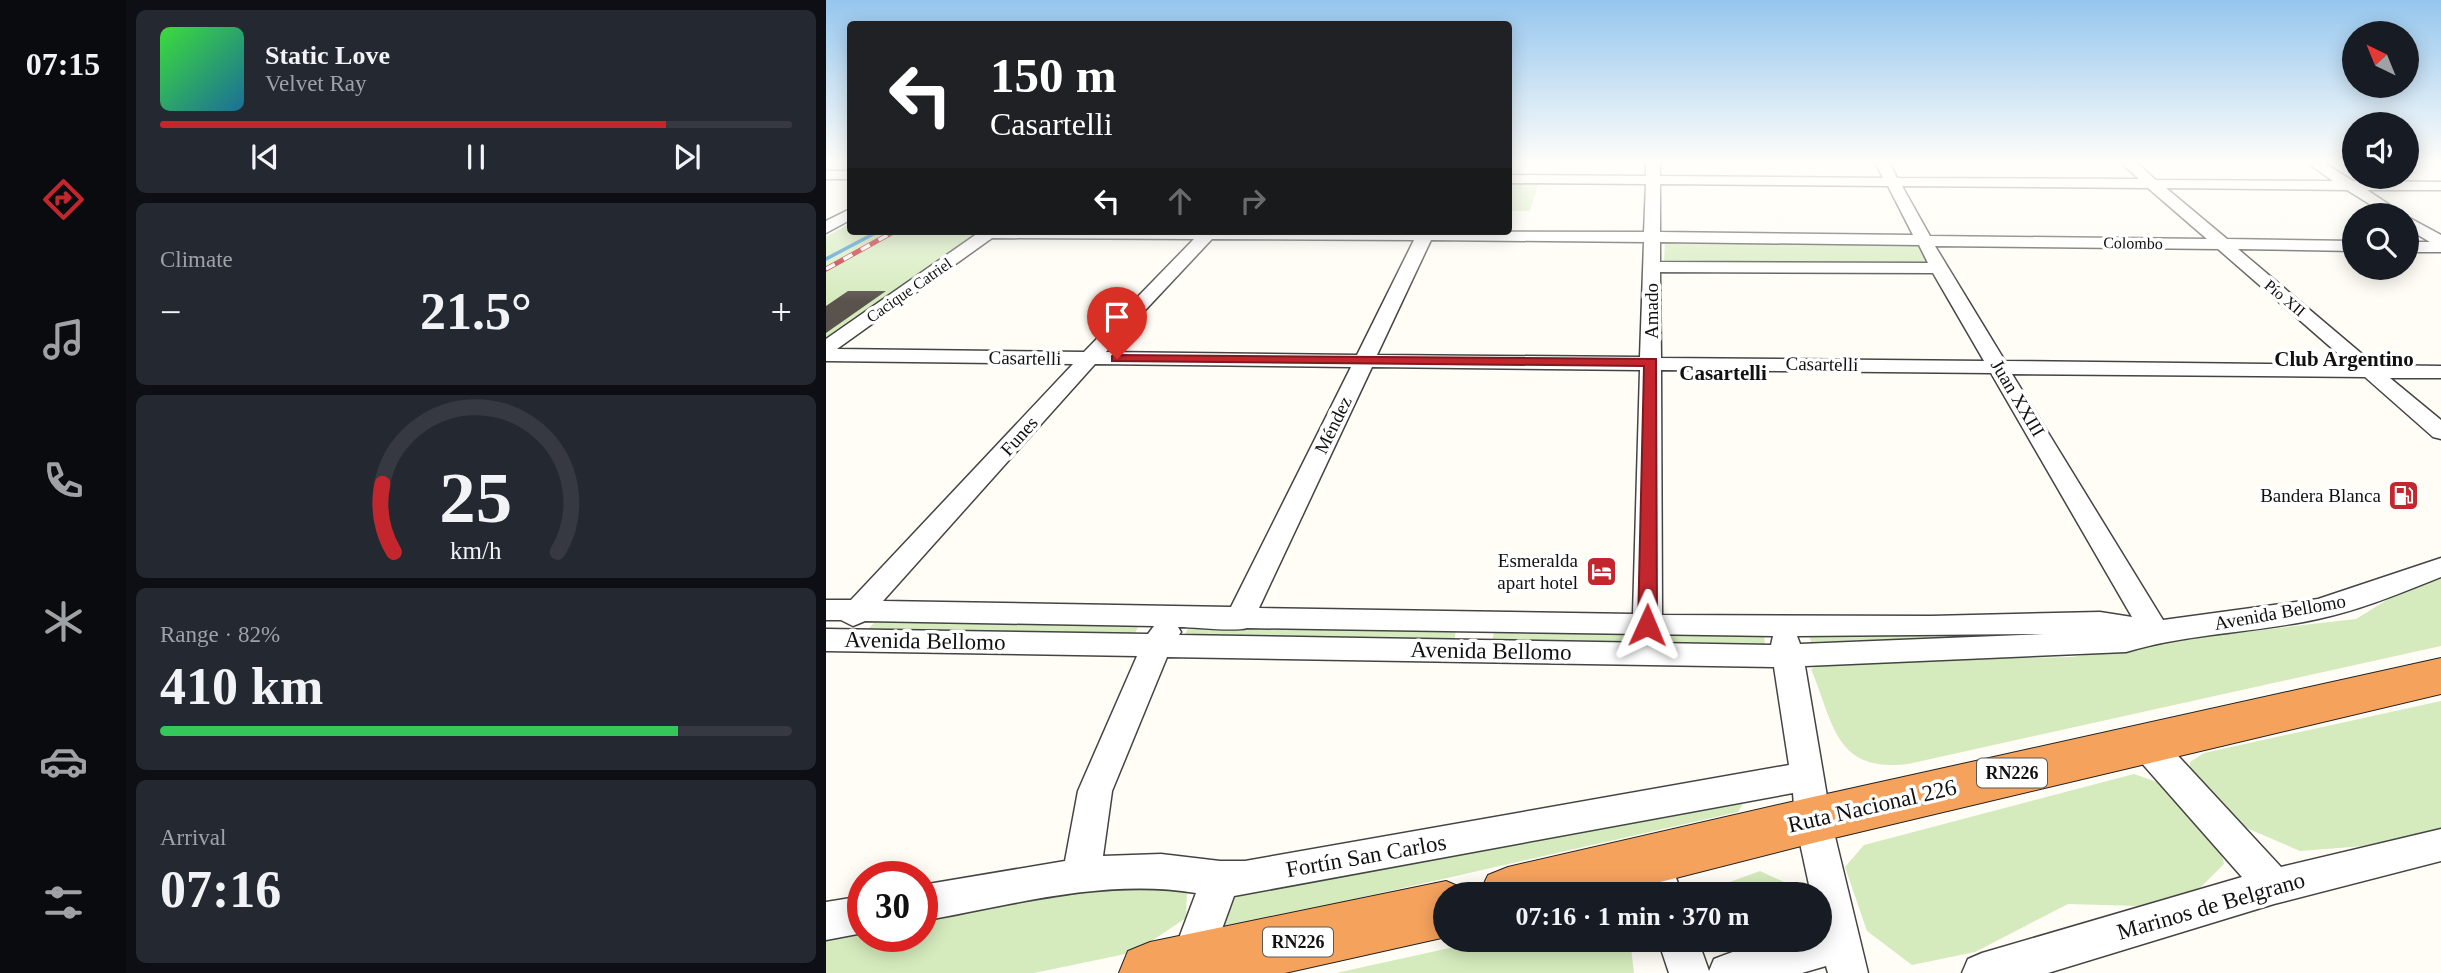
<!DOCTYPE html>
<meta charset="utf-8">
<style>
body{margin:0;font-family:"Times New Roman",serif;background:#242831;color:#f1f3f6;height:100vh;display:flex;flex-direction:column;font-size:26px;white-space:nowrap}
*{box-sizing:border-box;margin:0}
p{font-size:23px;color:#9ea1a6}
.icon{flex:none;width:38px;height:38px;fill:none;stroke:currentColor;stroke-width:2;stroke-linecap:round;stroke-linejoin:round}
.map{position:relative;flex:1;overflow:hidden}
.panel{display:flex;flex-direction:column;gap:10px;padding:10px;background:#0d0f14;width:700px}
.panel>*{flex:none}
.guide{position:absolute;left:21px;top:21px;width:665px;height:214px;border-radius:7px;box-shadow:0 4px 18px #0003;background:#202124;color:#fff;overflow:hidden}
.needle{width:46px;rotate:317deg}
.tools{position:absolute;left:1516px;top:21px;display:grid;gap:14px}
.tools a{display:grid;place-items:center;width:77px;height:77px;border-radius:50%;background:#171b24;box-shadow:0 4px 18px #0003;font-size:35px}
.speed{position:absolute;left:21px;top:861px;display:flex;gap:14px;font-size:35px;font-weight:700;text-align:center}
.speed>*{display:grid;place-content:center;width:91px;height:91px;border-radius:50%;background:#171b24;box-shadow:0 4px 18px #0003;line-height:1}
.speed .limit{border:10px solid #d22;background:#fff;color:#111}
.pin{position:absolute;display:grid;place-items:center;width:60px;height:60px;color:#fff;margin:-72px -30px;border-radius:50% 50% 50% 0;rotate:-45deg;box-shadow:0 0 7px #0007}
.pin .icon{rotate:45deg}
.me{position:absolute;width:77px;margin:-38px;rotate:1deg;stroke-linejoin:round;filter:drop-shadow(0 0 5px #0008)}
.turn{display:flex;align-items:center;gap:24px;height:147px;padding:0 28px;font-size:32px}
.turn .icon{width:91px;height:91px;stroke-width:2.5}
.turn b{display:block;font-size:49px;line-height:60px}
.lanes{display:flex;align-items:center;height:66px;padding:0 28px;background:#0003;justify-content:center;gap:35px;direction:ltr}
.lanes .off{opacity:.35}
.big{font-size:52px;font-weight:600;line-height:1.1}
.panel .widget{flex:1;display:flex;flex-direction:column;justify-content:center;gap:10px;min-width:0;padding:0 24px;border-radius:10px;background:#242831}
.panel .dial{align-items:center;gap:0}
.dial svg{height:182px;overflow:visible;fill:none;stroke:#363941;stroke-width:7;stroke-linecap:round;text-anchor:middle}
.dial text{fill:#f1f3f6;stroke:none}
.song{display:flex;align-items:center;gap:21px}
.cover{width:84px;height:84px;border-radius:10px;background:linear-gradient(135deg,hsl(120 70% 55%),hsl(200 70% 35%))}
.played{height:7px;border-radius:4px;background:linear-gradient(90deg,#c4262e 80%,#363941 80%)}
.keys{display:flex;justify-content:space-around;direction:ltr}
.heat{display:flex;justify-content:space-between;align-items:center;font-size:38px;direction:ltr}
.charge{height:10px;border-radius:5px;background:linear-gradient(90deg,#34c759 82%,#363941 0)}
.trip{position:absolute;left:607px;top:882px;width:399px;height:70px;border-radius:35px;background:#171b24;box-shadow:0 4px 18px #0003;font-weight:600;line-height:70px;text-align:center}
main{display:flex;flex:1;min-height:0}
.tab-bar{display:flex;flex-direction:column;width:126px;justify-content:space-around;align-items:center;background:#090b0e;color:#9ea1a6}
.tab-bar .icon{width:49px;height:49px}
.tab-bar .selected{color:#c4262e}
.tab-bar b{font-size:32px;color:#f1f3f6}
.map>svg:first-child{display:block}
.green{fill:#d5ebbd}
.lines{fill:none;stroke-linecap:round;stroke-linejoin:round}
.stream{stroke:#3f96cf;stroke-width:3.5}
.building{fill:#5a524d}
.minor-casing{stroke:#444;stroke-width:3}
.highway-casing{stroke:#222;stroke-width:2}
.minor{fill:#fff;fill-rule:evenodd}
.highway{fill:#f5a25d;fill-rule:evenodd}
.rail-casing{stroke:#c4262e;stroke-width:5}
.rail{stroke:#fff;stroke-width:3.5;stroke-dasharray:10;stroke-linecap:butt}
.route{fill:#c4262e;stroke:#7f191e;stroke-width:2}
.labels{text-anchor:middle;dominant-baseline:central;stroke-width:7;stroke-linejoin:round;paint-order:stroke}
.far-street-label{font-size:16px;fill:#111;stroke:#fff}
.shield{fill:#fff;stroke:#585858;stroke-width:2}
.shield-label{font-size:18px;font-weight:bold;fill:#111}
.street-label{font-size:19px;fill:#111;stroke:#fff}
.poi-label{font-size:19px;fill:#111;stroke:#fff;text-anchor:end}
.neighbourhood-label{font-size:21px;font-weight:bold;fill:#111;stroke:#fff}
.near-street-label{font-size:23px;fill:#111;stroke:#fff}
</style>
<main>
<nav class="tab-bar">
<b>07:15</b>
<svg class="icon selected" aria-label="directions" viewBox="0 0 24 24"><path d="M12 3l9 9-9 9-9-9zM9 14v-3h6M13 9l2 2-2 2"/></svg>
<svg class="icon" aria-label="music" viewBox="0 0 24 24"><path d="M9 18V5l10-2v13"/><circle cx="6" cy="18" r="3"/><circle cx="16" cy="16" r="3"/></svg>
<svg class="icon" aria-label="phone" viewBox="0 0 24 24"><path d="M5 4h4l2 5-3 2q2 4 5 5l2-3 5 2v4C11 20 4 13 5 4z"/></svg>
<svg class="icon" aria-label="climate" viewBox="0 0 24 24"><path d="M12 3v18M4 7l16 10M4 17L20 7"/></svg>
<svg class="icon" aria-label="car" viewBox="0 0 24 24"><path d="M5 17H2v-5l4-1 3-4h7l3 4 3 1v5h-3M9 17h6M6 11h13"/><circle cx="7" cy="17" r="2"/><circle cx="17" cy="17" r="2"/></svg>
<svg class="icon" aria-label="filters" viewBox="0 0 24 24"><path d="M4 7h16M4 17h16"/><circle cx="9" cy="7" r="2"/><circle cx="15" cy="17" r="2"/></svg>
</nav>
<section class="panel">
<div class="widget">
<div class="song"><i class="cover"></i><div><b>Static Love</b><p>Velvet Ray</p></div></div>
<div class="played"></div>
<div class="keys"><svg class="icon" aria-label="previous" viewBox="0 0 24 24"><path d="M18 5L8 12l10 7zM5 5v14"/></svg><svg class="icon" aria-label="pause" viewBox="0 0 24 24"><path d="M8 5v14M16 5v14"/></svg><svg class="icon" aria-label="next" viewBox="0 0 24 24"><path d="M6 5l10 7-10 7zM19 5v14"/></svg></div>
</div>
<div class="widget"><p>Climate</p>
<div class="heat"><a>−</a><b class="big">21.5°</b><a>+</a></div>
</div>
<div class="widget dial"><svg viewBox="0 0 100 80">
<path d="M14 69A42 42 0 1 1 86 69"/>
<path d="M14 69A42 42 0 0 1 9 39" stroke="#c4262e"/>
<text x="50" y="56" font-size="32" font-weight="700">25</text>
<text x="50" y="72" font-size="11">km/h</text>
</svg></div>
<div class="widget"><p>Range · 82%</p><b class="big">410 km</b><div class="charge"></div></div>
<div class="widget"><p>Arrival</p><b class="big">07:16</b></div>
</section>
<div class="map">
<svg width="1615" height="973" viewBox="0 0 1615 973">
<rect width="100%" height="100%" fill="#fffdf5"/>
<!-- green -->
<path class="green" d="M 683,184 L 712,184 L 704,211 L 683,211 Z
M 24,223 L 24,231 L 154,231 L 0,340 L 0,237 Z
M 839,241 L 1093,245 L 1104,267 L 838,263 Z
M 1615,575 L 1615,646 L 1082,764 C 1009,773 1008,724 985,669 L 1001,661 L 1246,657 L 1392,635 L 1530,619 L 1577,590 Z
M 50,621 L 314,624 L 307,636 L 39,632 Z
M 363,627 L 630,630 L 628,642 L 356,639 Z
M 668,631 L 938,634 L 939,646 L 666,643 Z
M 982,632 L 1272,632 L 985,642 Z
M 1615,701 L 1615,833 L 1577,843 L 1474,851 L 1409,823 L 1364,776 L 1364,762 L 1378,753 Z
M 1308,774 L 1351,789 L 1391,833 L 1398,864 L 1374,888 L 1311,906 L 1242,904 L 1149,952 L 1086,965 L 1041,931 L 1019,867 L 1038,845 Z
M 921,797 L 912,812 L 392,930 L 392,917 L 415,888 Z
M 934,871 L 969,887 L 973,894 L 881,894 L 882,890 Z
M 335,879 L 361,890 L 360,918 L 309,952 L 208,973 L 0,973 L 0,935 L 37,928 L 37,936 L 96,936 L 96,918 Z
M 660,940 L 804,940 L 808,973 L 510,973 Z"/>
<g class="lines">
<!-- stream -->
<path class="stream" d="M 0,259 L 53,231"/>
</g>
<!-- building -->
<path class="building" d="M 22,291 L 60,291 L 0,333 L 0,306 Z"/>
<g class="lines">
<defs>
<path id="minor" d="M 820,164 L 834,164 L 834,176 L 1057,178 L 1050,164 L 1064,164 L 1071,178 L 1313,179 L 1296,164 L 1312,164 L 1330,180 L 1507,181 L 1483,164 L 1500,164 L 1527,181 L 1615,182 L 1615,190 L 1541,190 L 1579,215 L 1561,215 L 1521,190 L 1340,188 L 1401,239 L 1528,241 L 1528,251 L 1412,249 L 1549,365 L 1615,366 L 1615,378 L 1564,378 L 1615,420 L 1615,439 L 1607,437 L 1539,377 L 1186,374 L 1337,620 L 1492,599 L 1615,558 L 1615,577 C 1575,593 1534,610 1492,619 C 1428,633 1363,633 1300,652 L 979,666 L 1005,820 L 1042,973 L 1002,973 L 1000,966 L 976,973 L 843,973 L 832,940 L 872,940 L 883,971 L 888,959 C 923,944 956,940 994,940 L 994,894 L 985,894 L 969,820 L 967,793 L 408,896 L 380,973 L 348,973 L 344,962 L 370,893 C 279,878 186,905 96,921 L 96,885 L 239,861 L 252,791 L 311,656 L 0,651 L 0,629 L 322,634 L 328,626 L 39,621 L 27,626 L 15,620 L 0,620 L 0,600 L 25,600 L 247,364 L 0,361 L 0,339 L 155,231 L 818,232 L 820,184 L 682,183 L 682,175 L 820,176 ZM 834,184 L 1062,186 L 1087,235 L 834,232 ZM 1076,186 L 1322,188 L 1381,239 L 1104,236 ZM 166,238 L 368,239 L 258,352 L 11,349 ZM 386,239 L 588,240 L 531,355 L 280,352 ZM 605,240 L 818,242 L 814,357 L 551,355 ZM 834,242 L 1093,245 L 1102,263 L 834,262 ZM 1109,246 L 1392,249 L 1525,365 L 1179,361 ZM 834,272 L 1107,273 L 1158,361 L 835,358 ZM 269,364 L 525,367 L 405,607 L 57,601 ZM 546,367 L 814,370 L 807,614 L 433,608 ZM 835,370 L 1165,373 L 1306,617 L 1274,612 L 1105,616 L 836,615 ZM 352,627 C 369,627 408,632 421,628 L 947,636 L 945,645 L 353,635 L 355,632 ZM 1218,634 L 974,644 L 971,636 ZM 341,657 L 948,667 L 963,765 L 419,861 L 394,861 L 335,854 L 277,856 L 286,791 Z
M 0,171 L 24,171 L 24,179 L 0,179 Z
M 24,209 L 24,220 L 0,233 L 0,221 Z
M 1580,216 L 1615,235 L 1615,252 L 1580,252 L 1580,242 L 1604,242 L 1580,228 Z
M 1318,729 L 1330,732 L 1455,867 L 1615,829 L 1615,861 L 1448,904 L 1222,973 L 1136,973 L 1142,959 L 1156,953 L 1416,877 L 1306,752 L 1301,742 L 1306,732 Z
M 826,843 L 839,848 L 856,894 L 818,894 L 807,860 L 813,848 Z
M 37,896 L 37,933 L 0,940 L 0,902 Z"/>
<path id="highway" d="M 1615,658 L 1615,694 L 987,843 L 787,894 L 653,894 L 662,875 L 682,867 L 987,797 Z
M 620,881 L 641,890 L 643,894 L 620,894 L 620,937 L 459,973 L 293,973 L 302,951 L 324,942 Z"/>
</defs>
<!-- minor casing -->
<use href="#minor" class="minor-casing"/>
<!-- highway casing -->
<use href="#highway" class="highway-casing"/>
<!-- minor -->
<use href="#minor" class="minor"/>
<!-- highway -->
<use href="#highway" class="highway"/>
<defs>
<path id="rail" d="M 0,269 L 69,231"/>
</defs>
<!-- rail casing -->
<use href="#rail" class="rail-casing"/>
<!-- rail -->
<use href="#rail" class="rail"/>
</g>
<!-- sky -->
<linearGradient id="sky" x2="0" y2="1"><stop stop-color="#95c6ee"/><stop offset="0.54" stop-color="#fffefa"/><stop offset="1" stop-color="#fffefa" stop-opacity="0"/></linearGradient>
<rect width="1615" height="301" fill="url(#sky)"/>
<!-- route -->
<path class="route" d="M 291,355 L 830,359 L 831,625 L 828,630 L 815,630 L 812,625 L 818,366 L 286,361 L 286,356 Z"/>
<!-- icons -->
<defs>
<symbol id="fuel-square" viewBox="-11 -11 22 22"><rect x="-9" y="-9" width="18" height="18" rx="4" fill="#c4262e" stroke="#fff"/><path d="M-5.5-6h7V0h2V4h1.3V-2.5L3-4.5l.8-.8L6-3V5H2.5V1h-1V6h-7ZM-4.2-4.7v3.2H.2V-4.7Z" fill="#fff"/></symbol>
<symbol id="hotel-square" viewBox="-11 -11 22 22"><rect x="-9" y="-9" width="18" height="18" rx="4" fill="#c4262e" stroke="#fff"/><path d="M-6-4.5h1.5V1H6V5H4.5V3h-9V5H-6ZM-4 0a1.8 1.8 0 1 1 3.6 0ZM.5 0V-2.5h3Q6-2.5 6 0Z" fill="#fff"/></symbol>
</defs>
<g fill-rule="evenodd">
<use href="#fuel-square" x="1560" y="478" width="35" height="35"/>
<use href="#hotel-square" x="758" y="554" width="35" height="35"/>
</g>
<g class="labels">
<!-- far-street labels -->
<g class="far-street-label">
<text transform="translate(1307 243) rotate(1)">Colombo</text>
<text transform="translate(83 290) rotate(-35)">Cacique Catriel</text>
<text transform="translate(1459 298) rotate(40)">Pío XII</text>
</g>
<!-- shield labels -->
<g class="shield">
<rect x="1151" y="758.5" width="70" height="29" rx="5"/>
<rect x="437" y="927.5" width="70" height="29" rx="5"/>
</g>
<g class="shield-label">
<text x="1186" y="773">RN226</text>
<text x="472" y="942">RN226</text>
</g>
<!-- street labels -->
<g class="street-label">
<text transform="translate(825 311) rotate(-90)">Amado</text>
<text transform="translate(199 358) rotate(1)">Casartelli</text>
<text transform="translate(996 364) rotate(1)">Casartelli</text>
<text transform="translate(1192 398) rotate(59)">Juan XXIII</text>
<text transform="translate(507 425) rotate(-64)">Méndez</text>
<text transform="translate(193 436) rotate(-48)">Funes</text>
<text transform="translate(1454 612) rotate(-10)">Avenida Bellomo</text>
</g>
<!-- poi labels -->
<g class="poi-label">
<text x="1555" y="495">Bandera Blanca</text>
<text x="752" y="560">Esmeralda<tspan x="752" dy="22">apart hotel</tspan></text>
</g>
<!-- neighbourhood labels -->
<g class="neighbourhood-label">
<text x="1518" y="359">Club Argentino</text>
<text x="897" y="373">Casartelli</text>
</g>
<!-- near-street labels -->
<g class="near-street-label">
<text transform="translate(99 641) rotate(1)">Avenida Bellomo</text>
<text transform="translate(665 651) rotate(1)">Avenida Bellomo</text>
<text transform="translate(1046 806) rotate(-13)">Ruta Nacional 226</text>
<text transform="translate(540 856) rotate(-10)">Fortín San Carlos</text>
<text transform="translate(1385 906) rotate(-16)">Marinos de Belgrano</text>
</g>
</g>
</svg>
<div class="tools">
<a><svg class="needle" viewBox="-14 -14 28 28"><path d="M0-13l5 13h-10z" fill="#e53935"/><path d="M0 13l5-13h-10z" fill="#9ea1a6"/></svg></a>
<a><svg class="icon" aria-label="sound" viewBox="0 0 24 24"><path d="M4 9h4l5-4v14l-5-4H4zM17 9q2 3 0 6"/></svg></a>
<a><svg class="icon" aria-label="search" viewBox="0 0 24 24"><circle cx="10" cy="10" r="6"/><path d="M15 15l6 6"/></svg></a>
</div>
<div class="speed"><div class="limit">30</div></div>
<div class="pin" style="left:291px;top:359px;background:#d93025"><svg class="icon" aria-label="arrive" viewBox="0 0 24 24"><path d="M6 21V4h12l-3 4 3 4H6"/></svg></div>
<svg class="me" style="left:821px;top:625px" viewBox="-20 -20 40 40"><path d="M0-17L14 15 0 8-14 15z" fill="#c4262e" stroke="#fff" stroke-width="4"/></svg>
<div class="trip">07:16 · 1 min · 370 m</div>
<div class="guide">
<div class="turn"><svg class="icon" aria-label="left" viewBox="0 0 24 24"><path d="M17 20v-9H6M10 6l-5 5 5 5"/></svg><div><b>150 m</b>Casartelli</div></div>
<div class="lanes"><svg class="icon" aria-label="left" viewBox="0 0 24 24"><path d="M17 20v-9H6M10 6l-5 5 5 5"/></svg><svg class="icon off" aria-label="ahead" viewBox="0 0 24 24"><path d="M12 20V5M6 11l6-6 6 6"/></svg><svg class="icon off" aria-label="right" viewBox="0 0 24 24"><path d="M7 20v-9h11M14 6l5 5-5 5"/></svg></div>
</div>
</div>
</main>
